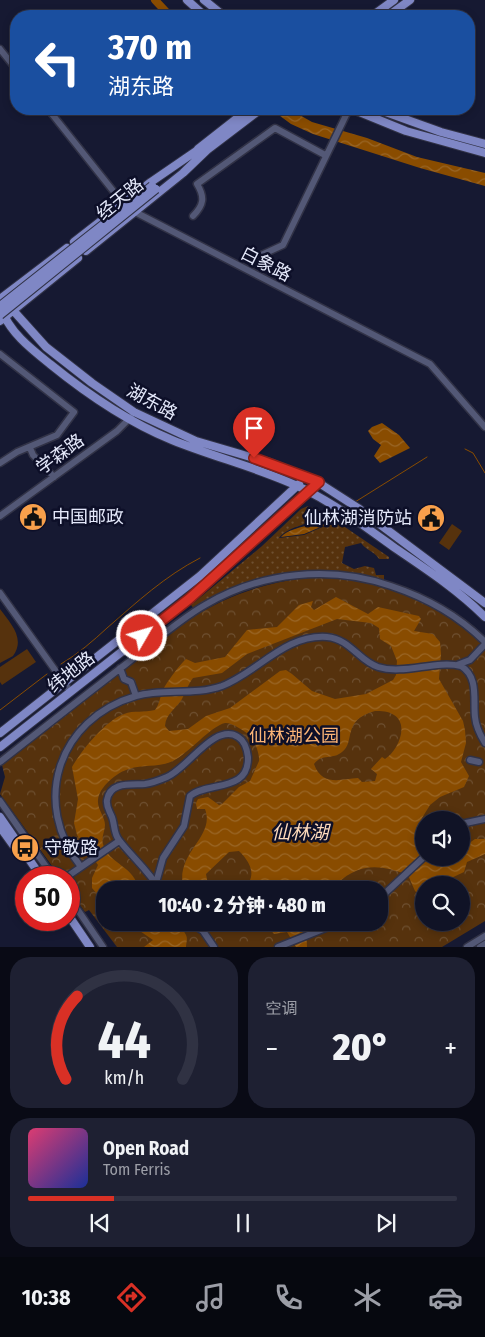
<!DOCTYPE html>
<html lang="zh">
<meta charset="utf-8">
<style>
body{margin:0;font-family:"Fira Sans Condensed","Noto Sans SC",sans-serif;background:#1e2032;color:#f1f3f6;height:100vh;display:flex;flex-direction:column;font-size:19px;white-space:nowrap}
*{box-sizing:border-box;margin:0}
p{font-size:16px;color:#9c9ea7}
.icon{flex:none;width:28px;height:28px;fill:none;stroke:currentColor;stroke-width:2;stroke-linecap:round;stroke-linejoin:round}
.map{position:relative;height:947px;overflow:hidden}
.sheet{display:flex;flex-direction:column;gap:10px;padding:10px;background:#090a15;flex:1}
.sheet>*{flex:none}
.top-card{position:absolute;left:10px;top:10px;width:465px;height:105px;border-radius:20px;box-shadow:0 2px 8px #0003,0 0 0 1px #303243;background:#1a4fa0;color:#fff;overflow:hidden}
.controls{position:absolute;left:415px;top:811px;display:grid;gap:10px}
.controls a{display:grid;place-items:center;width:55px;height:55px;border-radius:50%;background:#101326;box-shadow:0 2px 8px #0003,0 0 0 1px #303243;font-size:25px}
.speed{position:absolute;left:15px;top:866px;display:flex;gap:10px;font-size:25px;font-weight:700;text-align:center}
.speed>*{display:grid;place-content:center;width:65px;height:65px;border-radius:50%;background:#101326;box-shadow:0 2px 8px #0003,0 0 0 1px #303243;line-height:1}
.speed .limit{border:8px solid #d22;background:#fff;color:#111}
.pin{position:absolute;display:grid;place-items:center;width:42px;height:42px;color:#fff;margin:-51px -21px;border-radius:50% 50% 50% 0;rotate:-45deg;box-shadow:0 0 5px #0007}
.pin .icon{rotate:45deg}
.me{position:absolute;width:55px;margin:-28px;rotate:52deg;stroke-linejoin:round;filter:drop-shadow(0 0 4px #0008)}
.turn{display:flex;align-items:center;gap:18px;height:105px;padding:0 15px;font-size:22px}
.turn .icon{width:65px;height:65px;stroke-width:2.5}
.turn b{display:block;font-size:35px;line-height:42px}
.big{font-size:38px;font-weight:800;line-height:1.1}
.sheet .card{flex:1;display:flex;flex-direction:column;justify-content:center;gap:8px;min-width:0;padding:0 18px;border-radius:20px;background:#1e2032}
.sheet .dial{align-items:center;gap:0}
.dial svg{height:130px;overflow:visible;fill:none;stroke:#303243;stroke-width:7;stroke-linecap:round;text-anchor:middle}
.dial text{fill:#f1f3f6;stroke:none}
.song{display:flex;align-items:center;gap:15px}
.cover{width:60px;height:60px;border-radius:8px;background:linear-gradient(135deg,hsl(340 70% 55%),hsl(230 70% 35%))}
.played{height:5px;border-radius:2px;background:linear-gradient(90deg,#d93025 20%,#303243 20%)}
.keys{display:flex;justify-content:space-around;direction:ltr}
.heat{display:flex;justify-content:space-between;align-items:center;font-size:28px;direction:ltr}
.sheet .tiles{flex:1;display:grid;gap:10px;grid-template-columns:1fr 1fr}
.card:last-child{grid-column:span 2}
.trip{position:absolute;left:96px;top:881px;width:292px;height:50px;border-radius:20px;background:#101326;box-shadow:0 2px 8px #0003,0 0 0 1px #303243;font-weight:800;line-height:50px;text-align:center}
.tab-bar{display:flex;height:80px;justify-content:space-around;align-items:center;background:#06080f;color:#9c9ea7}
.tab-bar .icon{width:35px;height:35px}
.tab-bar .on{color:#d93025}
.tab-bar b{font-size:22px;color:#f1f3f6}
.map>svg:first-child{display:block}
.grass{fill:url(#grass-dots)}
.park{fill:url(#park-crowns);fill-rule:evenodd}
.pitch{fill:#56320d}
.water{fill:url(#water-waves);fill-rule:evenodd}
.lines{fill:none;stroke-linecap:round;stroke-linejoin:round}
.stream{stroke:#894c00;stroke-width:1}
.river{stroke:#894c00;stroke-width:8}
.minor-casing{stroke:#313246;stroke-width:9}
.major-casing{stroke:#313246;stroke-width:10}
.minor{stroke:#535876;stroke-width:6}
.major{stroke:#7f87c5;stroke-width:8}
.major-bridge-casing{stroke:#313246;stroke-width:10;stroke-linecap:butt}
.major-bridge{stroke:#7f87c5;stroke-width:8}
.route-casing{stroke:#8d1f18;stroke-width:12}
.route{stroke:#d93025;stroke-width:9}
.labels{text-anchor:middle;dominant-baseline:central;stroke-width:5;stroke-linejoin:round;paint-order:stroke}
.street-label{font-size:18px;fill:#e4e8fa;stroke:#0d0f28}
.poi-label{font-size:18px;fill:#e4e8fa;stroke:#0d0f28;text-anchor:start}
.park-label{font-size:18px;fill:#fbb476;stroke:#0d0f28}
.water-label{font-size:19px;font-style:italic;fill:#fedabc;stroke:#0d0f28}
</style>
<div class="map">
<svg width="485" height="947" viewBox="0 0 485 947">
<defs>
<pattern id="grass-dots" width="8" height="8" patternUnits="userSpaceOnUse" patternTransform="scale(1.25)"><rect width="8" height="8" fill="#56320d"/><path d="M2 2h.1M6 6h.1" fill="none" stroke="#6e5031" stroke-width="1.8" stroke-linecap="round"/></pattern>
<pattern id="park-crowns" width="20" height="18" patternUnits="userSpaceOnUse" patternTransform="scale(1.25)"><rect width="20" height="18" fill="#56320d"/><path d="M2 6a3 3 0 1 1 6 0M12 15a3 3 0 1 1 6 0" fill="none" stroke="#6e5031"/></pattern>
<pattern id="water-waves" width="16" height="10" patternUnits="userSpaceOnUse" patternTransform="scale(1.25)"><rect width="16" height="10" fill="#894c00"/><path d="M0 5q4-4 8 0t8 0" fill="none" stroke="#9a6626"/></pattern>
</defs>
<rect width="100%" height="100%" fill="#161932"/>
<!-- grass -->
<path class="grass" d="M 308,506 L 323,512 C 311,527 290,524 279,538 L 304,535 L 336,521 L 389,557 L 389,559 L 379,559 C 374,551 367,551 361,543 L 345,547 L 342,563 L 354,569 L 365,566 L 374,568 L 376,575 L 384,575 L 384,580 L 331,571 L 283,574 L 194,609 L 191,605 L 262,546 L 301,509 Z"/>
<!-- park -->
<path class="park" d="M 304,578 C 319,578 335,577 350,579 C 402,587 447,610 485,646 L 485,921 L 442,947 L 117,947 L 89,910 L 85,912 L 69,890 L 69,878 L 60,877 L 0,794 L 5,777 L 2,765 L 187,620 C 226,597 258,584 304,578 ZM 424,820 L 461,820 L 461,858 L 424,858 ZM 424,885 L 461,885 L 461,922 L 424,922 ZM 105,890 L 380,890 L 380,922 L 105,922 Z"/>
<!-- pitch -->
<path class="pitch" d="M 452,524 L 462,531 L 449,550 L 439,543 Z
M 0,609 C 10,623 26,638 13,656 L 0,663 Z
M 27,649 L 36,662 L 2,685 L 0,682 L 0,667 Z"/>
<!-- water -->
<path class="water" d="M 281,109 L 289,109 L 312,122 L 367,138 L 417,157 L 485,173 L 485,186 L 420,168 L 313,134 L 291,124 L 276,113 Z
M 382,423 L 399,435 L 410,448 L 380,463 L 374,456 L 381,445 L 373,439 L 368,431 L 372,427 Z
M 324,515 L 335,521 L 304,534 L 281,537 C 292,525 313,529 324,515 Z
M 336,597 L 368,614 L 378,607 L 419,616 L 421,619 L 414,631 L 433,634 L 440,642 L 441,654 L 439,679 L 463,721 L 465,730 L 466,743 L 461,762 L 469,776 L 464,787 L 440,797 L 430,805 L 422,818 L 420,828 L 424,837 L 424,858 L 461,858 L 461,849 L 475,839 L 485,839 L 485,854 L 467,862 L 464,872 L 447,880 L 443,885 L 424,885 L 424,895 L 421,896 L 415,891 L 408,875 C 376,862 354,864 331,890 L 243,890 C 257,876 252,864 239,851 L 229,852 L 206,874 L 209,890 L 184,890 C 173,853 216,838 205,809 L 197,809 L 196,803 L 198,799 L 208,797 L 219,805 L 222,804 L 239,787 L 250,781 L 259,761 C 260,754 254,738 248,734 C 243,730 231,722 225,723 C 211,726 189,753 173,761 C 158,768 143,764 129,769 C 117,772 99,787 98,800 C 97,809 105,817 105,825 C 105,831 101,837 103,844 C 108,864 137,867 138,890 L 105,890 L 105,903 L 92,888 L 92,878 L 98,865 L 77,835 L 74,823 L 78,799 L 72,767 C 82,750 105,721 124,714 C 134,710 144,713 155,710 C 160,704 160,695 164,688 C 167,682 181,663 186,659 L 195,663 L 225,657 L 247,630 L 277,627 L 299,605 L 313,601 L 311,607 L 314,610 ZM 337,619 L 371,623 L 379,628 L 380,639 L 391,646 L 397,661 L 396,675 L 393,680 L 366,694 L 335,699 L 312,691 L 292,674 L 286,670 L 280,671 L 230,708 L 206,716 L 188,729 L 169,731 L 165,726 C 166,713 176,709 182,699 C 186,691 188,685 193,678 L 222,673 L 247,654 ZM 375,711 C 381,711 389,711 394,715 C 410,725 397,752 385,759 L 382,757 L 371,769 L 377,774 L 375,781 L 362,782 L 358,778 C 341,779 322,787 314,764 C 322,753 333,760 342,752 C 356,742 341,720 375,711 Z
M 134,923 C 148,922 179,919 186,935 C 188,939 186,943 186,947 L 144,947 L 153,940 L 137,929 Z
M 265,923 L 309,923 L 306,927 L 307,947 L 296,947 L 287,932 L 274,934 Z"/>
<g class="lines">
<!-- stream -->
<path class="stream" d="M 465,449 L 473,453 L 485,473
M 355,502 L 427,457
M 331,519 L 340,513
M 61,664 C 78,654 93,641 107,628 C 137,602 165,576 200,558
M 0,710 L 47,674"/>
<!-- river -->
<path class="river" d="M 155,0 L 170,16"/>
<defs>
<path id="minor" d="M 0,49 L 16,69
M 48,109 L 118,197 L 135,212 L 430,364 L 485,427
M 193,216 C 204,205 205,197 197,184 L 275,128 L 325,155
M 257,257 L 283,245 L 349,109
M 0,354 L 74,412 L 57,435 L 17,452 L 0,463
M 30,448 L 33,455 L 54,477
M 0,516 L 117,431 L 131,417
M 0,593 L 70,691
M 457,665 L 470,660 L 485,644
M 120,668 L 124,679 L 131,682 L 136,696
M 470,760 L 479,762
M 0,762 C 42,729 84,696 126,664 C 152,644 177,621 205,605 C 261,572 330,565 391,586 C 427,598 458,615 485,642
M 0,801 L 54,878
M 461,824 L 485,819
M 81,867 C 31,804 57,719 136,696 C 164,688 194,696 222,686 C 258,672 285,634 327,637 C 350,639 359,661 378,667 C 404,675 435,660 461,666 C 479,677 473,700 475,717 C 476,727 480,735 485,743
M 65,878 L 119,841
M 156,883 L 163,858 L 184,826 L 190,796 C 208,781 249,793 248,757 C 247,749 245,741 238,737 C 215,722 188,768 167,777 C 160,780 152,783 145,784 C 132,785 110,781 107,800 C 106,806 109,810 111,815 C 115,822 113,833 119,840 C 132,857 149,871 160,890
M 69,897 L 103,947
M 380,898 L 424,857
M 189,922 L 203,931 L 214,947
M 278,947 L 341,922
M 467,947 L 485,936
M 480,947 L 485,944"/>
<path id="major" d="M 187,0 L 205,16
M 204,0 L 224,16
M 372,16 L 394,0
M 388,16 L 410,0
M 352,109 L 406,131 L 485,153
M 377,109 L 441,132 L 485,144
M 202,147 L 151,182 L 74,242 L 86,251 L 183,173 L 207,150
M 198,149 L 249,109
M 203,153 L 261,109
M 2,298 L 46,347 L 92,383 L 134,412 L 196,441 L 271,463 L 319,483 L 358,508 L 485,603
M 0,299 L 67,248 L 78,258 L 0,321
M 1,308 C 9,332 31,349 50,364 C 87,394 128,422 172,440 C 216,458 264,469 306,490 C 338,506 367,528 395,548 C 426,569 458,590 485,617
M 0,733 L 200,576 L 299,484
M 0,747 L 189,599 L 319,483
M 0,817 L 42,878
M 0,827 L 13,845
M 69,916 L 90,947"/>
</defs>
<!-- minor casing -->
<use href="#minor" class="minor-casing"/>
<!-- major casing -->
<use href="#major" class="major-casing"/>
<!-- minor -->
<use href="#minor" class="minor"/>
<!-- major -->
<use href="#major" class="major"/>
<defs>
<path id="major-bridge" d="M 0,306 L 152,186
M 0,315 L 156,189"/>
</defs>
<!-- major-bridge casing -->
<use href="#major-bridge" class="major-bridge-casing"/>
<!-- major-bridge -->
<use href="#major-bridge" class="major-bridge"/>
</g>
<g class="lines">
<defs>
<path id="route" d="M 142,636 L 189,599 L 319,482 L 254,458"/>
</defs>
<!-- route casing -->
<use href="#route" class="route-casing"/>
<!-- route -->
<use href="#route" class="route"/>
</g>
<!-- icons -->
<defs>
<symbol id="civic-disc" viewBox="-11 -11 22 22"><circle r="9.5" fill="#f8a04b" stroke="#0d0f28"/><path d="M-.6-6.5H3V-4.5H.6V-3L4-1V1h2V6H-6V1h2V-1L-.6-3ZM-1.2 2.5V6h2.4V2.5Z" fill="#111"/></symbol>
<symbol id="bus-disc" viewBox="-11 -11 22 22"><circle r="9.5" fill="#f8a04b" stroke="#0d0f28"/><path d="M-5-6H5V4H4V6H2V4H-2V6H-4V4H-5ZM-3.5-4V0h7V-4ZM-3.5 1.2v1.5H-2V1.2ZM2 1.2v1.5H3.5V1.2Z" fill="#111"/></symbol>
</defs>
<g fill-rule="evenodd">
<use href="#civic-disc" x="17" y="501" width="32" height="32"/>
<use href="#civic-disc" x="415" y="502" width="32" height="32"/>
<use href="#bus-disc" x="9" y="832" width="32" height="32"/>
</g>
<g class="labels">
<!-- street labels -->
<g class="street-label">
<text transform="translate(120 199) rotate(-39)">经天路</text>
<text transform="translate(266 264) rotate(27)">白象路</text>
<text transform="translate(152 402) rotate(29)">湖东路</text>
<text transform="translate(60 454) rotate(-36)">学森路</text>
<text transform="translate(71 672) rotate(-38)">纬地路</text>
</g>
<!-- poi labels -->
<g class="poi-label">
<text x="52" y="517">中国邮政</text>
<text x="412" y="518" text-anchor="end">仙林湖消防站</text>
<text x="44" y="848">守敬路</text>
</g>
<!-- park labels -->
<g class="park-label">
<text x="294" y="736">仙林湖公园</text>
</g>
<!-- water labels -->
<g class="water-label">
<text x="300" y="832">仙林湖</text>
</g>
</g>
</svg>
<div class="controls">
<a><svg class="icon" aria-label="sound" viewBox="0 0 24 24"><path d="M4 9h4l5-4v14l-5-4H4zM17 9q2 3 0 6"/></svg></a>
<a><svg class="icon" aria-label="search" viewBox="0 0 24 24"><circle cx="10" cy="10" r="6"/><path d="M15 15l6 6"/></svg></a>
</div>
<div class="speed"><div class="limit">50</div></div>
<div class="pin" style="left:254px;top:458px;background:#d93025"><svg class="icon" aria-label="arrive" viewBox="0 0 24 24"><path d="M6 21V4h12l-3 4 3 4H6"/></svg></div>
<svg class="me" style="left:142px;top:636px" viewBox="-20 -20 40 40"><circle r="17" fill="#d93025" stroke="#fff" stroke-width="3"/><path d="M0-11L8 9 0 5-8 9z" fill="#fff"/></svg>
<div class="trip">10:40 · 2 分钟 · 480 m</div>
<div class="top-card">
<div class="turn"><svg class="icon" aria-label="left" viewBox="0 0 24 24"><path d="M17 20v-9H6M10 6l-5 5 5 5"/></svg><div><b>370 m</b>湖东路</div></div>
</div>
</div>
<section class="sheet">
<div class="tiles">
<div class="card dial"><svg viewBox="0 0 100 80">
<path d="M14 69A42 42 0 1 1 86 69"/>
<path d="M14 69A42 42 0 0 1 21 18" stroke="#d93025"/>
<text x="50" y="56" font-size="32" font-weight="700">44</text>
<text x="50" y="72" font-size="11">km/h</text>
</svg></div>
<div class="card"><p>空调</p>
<div class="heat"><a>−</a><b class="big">20°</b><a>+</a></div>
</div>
<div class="card">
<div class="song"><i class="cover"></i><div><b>Open Road</b><p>Tom Ferris</p></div></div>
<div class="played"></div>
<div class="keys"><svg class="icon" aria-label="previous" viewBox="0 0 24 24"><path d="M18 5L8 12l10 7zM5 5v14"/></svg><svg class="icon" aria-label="pause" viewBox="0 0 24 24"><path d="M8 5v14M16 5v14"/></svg><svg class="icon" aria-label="next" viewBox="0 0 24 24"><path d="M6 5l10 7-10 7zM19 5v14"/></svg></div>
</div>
</div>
</section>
<nav class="tab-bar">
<b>10:38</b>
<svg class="icon on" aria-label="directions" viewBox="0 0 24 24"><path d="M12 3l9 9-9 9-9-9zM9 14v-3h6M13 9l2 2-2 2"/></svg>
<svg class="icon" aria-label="music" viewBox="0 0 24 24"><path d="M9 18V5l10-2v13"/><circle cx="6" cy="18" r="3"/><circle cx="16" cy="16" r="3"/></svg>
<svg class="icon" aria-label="phone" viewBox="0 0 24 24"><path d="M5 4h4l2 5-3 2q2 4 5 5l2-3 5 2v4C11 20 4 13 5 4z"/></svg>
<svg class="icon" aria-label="climate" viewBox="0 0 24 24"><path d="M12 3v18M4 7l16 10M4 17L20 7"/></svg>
<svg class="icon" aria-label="car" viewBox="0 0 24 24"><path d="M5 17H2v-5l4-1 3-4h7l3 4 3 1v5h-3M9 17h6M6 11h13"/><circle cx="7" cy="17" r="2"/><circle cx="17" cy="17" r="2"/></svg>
</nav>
